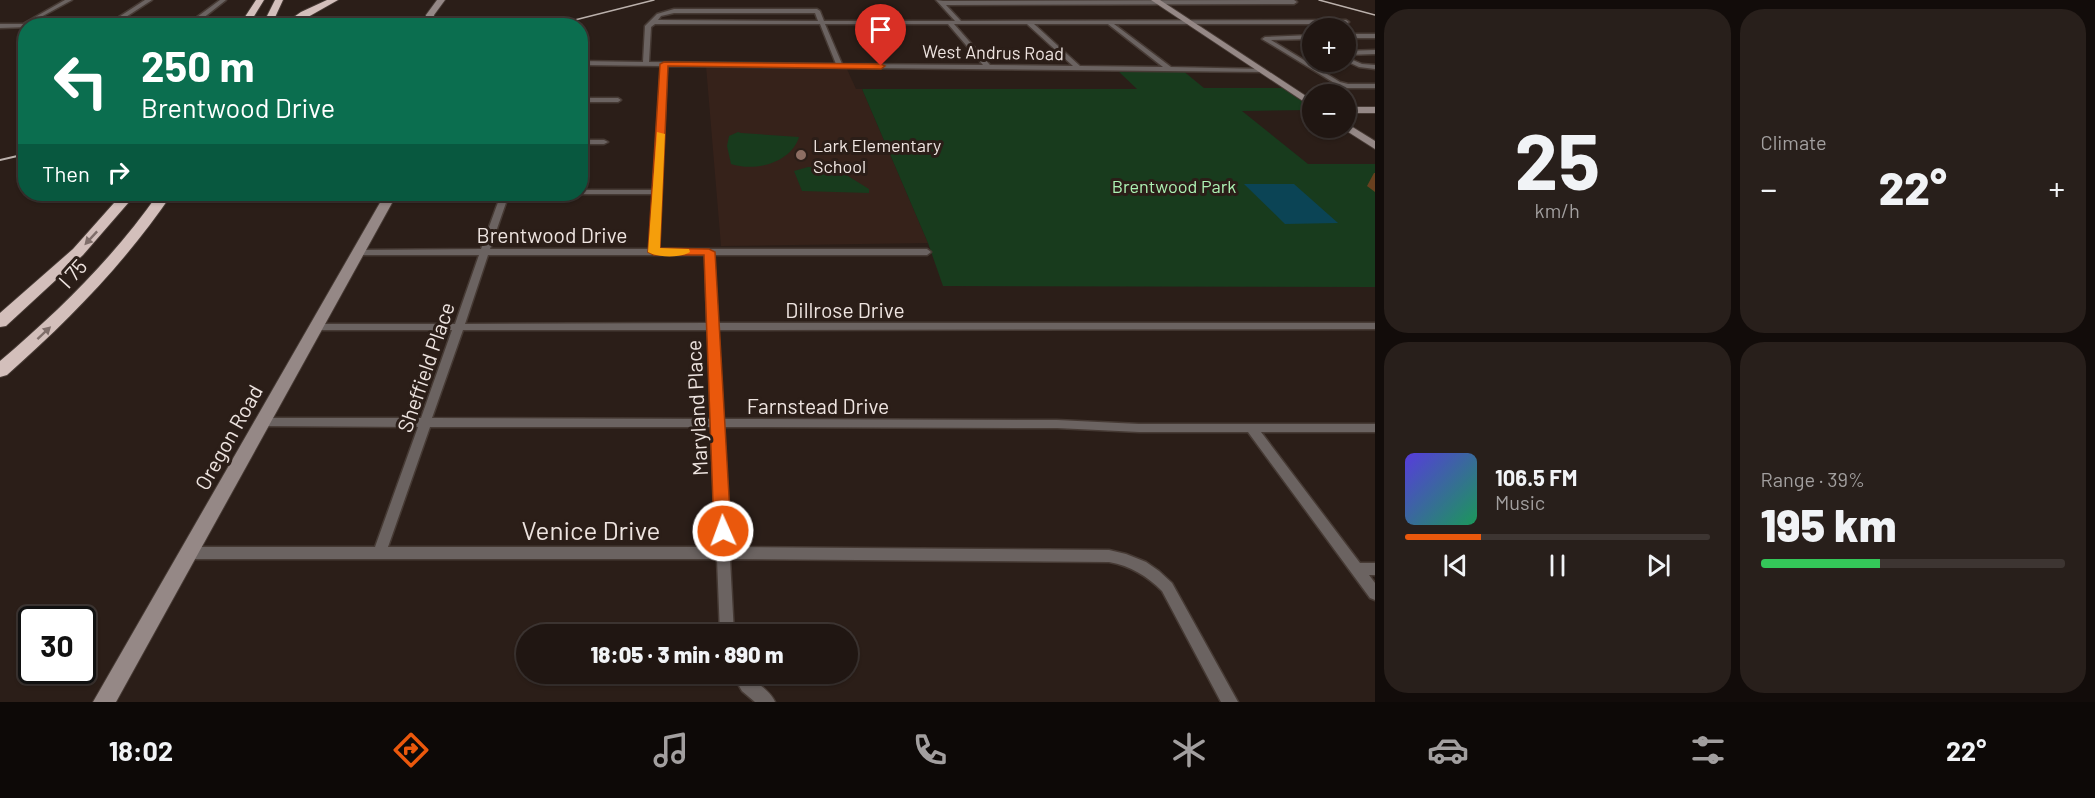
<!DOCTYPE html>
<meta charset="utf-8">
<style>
body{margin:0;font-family:Barlow,sans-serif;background:#281f1b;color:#f1f3f6;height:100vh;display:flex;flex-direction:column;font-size:22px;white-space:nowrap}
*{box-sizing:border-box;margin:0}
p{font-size:20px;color:#a29f9f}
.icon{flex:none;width:33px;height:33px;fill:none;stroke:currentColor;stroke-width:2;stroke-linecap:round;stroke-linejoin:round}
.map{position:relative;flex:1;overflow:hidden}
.side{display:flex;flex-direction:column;gap:9px;padding:9px;background:#120c0a;width:720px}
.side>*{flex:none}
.top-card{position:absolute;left:18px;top:18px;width:570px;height:183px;border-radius:24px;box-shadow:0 2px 4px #0004,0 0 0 2px #3d3532;background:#0b6e4f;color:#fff;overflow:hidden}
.fabs{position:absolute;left:1302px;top:18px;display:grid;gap:12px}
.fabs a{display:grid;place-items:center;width:54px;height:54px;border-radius:50%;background:#201612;box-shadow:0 2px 4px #0004,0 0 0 2px #3d3532;font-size:30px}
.speed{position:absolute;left:18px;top:606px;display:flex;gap:12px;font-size:30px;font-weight:700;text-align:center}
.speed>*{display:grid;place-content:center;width:78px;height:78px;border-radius:50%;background:#201612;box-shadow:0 2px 4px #0004,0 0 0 2px #3d3532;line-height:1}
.speed .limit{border:3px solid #111;border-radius:9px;background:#fff;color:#111}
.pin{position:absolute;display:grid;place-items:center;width:51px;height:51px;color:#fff;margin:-62px -26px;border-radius:50% 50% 50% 0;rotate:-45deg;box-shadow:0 0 6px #0007}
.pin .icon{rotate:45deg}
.me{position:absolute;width:66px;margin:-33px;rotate:358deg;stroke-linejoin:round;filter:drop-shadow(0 0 4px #0008)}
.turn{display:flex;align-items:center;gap:21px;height:126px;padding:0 24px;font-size:27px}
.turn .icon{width:78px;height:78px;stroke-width:2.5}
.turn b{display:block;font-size:42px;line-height:51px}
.then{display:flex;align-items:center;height:57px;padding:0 24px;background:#0003;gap:12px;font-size:22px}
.big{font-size:45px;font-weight:800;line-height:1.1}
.side .card{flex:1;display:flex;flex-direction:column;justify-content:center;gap:9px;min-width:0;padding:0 21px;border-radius:24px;background:#281f1b}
.side .dial{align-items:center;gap:0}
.dial b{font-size:78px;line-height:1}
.song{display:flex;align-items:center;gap:18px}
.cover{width:72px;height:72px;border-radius:9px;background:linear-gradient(135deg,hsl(250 70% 55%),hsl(150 70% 35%))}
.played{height:6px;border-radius:3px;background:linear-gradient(90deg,#ea580c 25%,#3d3532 25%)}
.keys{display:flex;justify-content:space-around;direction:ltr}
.heat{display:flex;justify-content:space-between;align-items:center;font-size:33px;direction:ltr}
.charge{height:9px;border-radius:4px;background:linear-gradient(90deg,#34c759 39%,#3d3532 0)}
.side .tiles{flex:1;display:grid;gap:9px;grid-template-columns:repeat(2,1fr)}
.trip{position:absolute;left:516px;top:624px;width:342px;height:60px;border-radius:30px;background:#201612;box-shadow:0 2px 4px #0004,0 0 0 2px #3d3532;font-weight:800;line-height:60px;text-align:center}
.tabs{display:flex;height:96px;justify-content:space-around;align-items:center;background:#0d0907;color:#a29f9f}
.tabs .icon{width:42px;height:42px}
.tabs .selected{color:#ea580c}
.tabs b{font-size:27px;color:#f1f3f6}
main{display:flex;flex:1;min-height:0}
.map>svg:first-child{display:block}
.built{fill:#36221a}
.green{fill:#183b1d}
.water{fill:#0b4455}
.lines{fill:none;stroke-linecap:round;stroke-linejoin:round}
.street-casing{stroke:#463a34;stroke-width:3}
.secondary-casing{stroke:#463a34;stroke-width:2}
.highway-casing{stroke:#463a34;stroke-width:2}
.street{fill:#6b6361;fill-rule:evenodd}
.secondary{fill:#958886;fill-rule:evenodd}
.highway{fill:#d3bfbb;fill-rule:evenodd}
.rail-far1{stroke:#bbb1ac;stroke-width:1.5}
.rail{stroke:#bbb1ac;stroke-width:2}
.wall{fill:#69401f}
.oneway{fill:#7f6e6a}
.route{fill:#ea580c;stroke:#983908;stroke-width:1.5}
.slow{fill:#f59e0b}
.education-dot{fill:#8d6e63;stroke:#2b1e18;stroke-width:2}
.labels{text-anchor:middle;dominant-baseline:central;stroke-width:6;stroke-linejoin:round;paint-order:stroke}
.far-street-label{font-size:18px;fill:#eee4e0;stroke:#2b1e18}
.far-poi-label{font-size:18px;fill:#eee4e0;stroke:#2b1e18;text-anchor:start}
.far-park-label{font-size:18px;fill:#adf2b4;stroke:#2b1e18}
.street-label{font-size:21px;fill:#eee4e0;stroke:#2b1e18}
.near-street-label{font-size:26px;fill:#eee4e0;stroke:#2b1e18}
</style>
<main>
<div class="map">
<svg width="1375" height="702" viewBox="0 0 1375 702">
<rect width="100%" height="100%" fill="#2b1e18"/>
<!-- built -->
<path class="built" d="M 706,66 L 846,67 L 856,89 L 862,89 L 928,243 L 721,246 Z"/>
<!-- green -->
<path class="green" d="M 1117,70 L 1182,70 L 1204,88 L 1288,88 L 1312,105 L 1312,110 L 1242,111 L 1308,164 L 1375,164 L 1375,287 L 943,286 L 928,243 L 862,89 L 1137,89 Z
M 738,132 L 741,133 L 799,137 C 791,163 755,172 731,164 L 727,146 L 729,136 Z
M 808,167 L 835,168 L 869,189 L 869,193 L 802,191 L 794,171 Z"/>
<!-- water -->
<path class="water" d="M 1244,184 L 1294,184 L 1338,223 L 1285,224 Z"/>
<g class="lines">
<defs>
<path id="street" d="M 65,0 L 72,0 L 28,24 L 57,26 L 0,28 L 0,24 L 23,24 Z
M 145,0 L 152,0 L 112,26 L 105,26 Z
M 220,0 L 226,0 L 193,26 L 148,26 L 189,23 Z
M 936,0 L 943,1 L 1294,0 L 1297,2 L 1294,4 L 946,5 L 961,21 L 1346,20 L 1349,22 L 1346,24 L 1114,24 L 1171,67 L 1264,69 L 1264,71 L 1262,72 L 667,66 L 659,249 L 927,249 L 931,252 L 927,255 L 714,255 L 717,323 L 1375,323 L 1375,329 L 718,330 L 723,419 L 1057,420 L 1139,424 L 1375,424 L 1375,432 L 1261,432 L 1360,563 L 1375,563 L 1375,575 L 1369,575 L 1375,583 L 1375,600 L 1370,598 L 1248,432 L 1139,432 L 1057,428 L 723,427 L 730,547 L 1109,550 L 1126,554 L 1146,562 L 1159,571 L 1172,583 L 1238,702 L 1221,702 L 1162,591 C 1147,576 1131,566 1109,562 L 730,559 L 734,634 L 720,634 L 717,559 L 188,559 L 183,557 L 181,553 L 183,549 L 188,547 L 375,547 L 418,427 L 261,426 L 257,425 L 255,422 L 257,419 L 261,418 L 421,418 L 452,330 L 316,330 L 311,327 L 316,324 L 455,324 L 479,255 L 358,255 L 355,254 L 354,252 L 355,250 L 481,249 L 501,194 L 509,194 L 490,249 L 650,249 L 653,194 L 577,194 L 580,194 L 580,190 L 653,190 L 661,66 L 580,65 L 580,61 L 643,62 L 645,26 L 657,14 L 674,9 L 817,9 L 820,11 L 824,21 L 955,21 ZM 674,13 L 815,13 L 818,21 L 658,20 L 661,16 ZM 655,24 L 820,24 L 836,64 L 649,62 L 651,27 ZM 825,24 L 948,24 L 983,65 L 842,64 ZM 954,24 L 1027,24 L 1073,66 L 990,65 ZM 1034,24 L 1108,24 L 1163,67 L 1080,66 ZM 488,255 L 705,255 L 707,323 L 465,324 ZM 463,330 L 708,330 L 711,419 L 432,418 ZM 430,427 L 711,427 L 716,547 L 388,547 Z
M 1346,34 L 1375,34 L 1375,38 L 1346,38 Z
M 1312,35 L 1312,39 L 1271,40 L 1340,82 L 1348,84 L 1375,84 L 1375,88 L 1347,88 L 1336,84 L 1262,39 L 1265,37 Z
M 1375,50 L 1375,54 L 1346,55 L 1346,51 Z
M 1346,57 L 1362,64 L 1375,65 L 1375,69 L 1359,67 L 1346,61 Z
M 580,98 L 618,98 L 621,100 L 618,102 L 580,102 Z
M 580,140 L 604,140 L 608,142 L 604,144 L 580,144 Z
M 732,674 L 749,674 C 756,684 770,690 775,702 L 755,702 L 742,691 Z"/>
<path id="secondary" d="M 437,0 L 445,0 L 434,15 L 433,26 L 425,26 L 426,15 Z
M 1151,0 L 1160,0 L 1312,100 L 1312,107 Z
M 1346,107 L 1375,107 L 1375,113 L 1346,113 Z
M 1346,123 L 1375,141 L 1375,149 L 1342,128 L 1346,128 Z
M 385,194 L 397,194 L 116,702 L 93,702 Z"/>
<path id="highway" d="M 256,0 L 264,0 L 248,26 L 239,26 Z
M 275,0 L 283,0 L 271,26 L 262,26 Z
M 327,0 L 338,0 L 292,26 L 281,26 L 301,12 Z
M 122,194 L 136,194 L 83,255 L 6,326 L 0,327 L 0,313 L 73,249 Z
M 158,194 L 172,194 C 125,263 69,320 7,375 L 0,377 L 0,361 C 59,311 114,257 158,194 Z"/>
</defs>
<!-- street casing -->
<use href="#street" class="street-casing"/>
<!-- secondary casing -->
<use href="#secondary" class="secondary-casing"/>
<!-- highway casing -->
<use href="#highway" class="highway-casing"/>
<!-- street -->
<use href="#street" class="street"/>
<!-- secondary -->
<use href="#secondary" class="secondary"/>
<!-- highway -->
<use href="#highway" class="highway"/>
<!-- rail-far1 -->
<path class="rail-far1" d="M 1319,0 L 1375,15
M 551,26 L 654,0"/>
<!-- rail -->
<path class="rail" d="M 0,160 L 26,154"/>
</g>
<!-- wall -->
<path class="wall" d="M 1374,173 L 1375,173 L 1375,192 L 1367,186 Z"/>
<!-- one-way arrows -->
<defs><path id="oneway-solid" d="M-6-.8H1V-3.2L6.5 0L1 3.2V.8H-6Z" transform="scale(1.5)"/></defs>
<g class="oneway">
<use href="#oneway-solid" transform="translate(91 238) rotate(133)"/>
<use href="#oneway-solid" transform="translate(44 333) rotate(-43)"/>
</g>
<!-- route -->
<path class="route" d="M 664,62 L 881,64 L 885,66 L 881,69 L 668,66 L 660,248 L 709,249 L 715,252 L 731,531 L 729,536 L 723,538 L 717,536 L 714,531 L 704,255 L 654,255 L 648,252 L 660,64 Z"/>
<!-- slow -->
<path class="slow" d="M 657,132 L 665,134 L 660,248 L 689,249 L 690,252 C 682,258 657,258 648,252 Z"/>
<!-- markers -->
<circle class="education-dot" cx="801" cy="155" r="6"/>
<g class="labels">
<!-- far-street labels -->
<g class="far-street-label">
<text transform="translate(993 52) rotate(1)">West Andrus Road</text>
</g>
<!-- far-poi labels -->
<g class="far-poi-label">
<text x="813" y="145">Lark Elementary<tspan x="813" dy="21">School</tspan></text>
</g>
<!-- far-park labels -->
<g class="far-park-label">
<text x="1174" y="186">Brentwood Park</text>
</g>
<!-- street labels -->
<g class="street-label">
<text x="552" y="234">Brentwood Drive</text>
<text transform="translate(72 273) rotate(-48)">I 75</text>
<text x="845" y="309">Dillrose Drive</text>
<text transform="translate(425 367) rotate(-71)">Sheffield Place</text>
<text x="818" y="405">Farnstead Drive</text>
<text transform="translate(696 408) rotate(-93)">Maryland Place</text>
<text transform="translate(228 437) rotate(-61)">Oregon Road</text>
</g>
<!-- near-street labels -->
<g class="near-street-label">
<text x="591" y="529">Venice Drive</text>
</g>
</g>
</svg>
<div class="fabs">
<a>+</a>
<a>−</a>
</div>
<div class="speed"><div class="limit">30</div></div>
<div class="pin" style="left:881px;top:66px;background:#d93025"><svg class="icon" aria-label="arrive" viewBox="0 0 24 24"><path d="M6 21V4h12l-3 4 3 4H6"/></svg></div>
<svg class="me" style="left:723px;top:531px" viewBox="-20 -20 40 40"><circle r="17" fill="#ea580c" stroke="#fff" stroke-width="3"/><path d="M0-11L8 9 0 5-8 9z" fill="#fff"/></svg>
<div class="trip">18:05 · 3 min · 890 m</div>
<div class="top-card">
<div class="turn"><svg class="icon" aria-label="left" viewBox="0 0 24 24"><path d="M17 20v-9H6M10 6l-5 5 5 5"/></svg><div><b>250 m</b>Brentwood Drive</div></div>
<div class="then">Then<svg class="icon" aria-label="right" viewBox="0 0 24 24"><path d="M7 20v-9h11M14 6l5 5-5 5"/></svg></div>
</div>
</div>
<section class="side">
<div class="tiles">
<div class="card dial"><b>25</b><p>km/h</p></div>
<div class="card"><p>Climate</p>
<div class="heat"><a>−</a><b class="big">22°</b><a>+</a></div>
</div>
<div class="card">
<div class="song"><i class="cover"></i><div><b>106.5 FM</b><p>Music</p></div></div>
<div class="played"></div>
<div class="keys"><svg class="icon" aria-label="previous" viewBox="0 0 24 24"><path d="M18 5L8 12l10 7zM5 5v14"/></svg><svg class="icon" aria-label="pause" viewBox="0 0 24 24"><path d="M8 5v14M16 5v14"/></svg><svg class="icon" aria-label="next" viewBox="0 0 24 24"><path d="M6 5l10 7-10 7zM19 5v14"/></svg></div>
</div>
<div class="card"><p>Range · 39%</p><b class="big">195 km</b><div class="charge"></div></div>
</div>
</section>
</main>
<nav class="tabs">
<b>18:02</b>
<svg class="icon selected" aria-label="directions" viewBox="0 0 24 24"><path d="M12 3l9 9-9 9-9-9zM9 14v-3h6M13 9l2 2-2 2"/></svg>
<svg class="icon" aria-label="music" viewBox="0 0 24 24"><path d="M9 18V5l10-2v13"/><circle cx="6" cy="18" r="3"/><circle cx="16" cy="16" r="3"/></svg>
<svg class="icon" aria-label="phone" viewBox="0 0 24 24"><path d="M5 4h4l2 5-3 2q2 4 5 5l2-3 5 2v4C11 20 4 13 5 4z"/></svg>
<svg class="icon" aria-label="climate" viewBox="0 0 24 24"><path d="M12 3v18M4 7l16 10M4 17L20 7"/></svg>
<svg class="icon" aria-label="car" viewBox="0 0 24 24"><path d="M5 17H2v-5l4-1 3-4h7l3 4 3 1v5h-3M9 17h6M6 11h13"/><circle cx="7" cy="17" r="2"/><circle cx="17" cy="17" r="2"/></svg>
<svg class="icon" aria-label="filters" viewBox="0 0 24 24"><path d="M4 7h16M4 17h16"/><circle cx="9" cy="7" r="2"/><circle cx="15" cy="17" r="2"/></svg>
<b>22°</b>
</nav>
